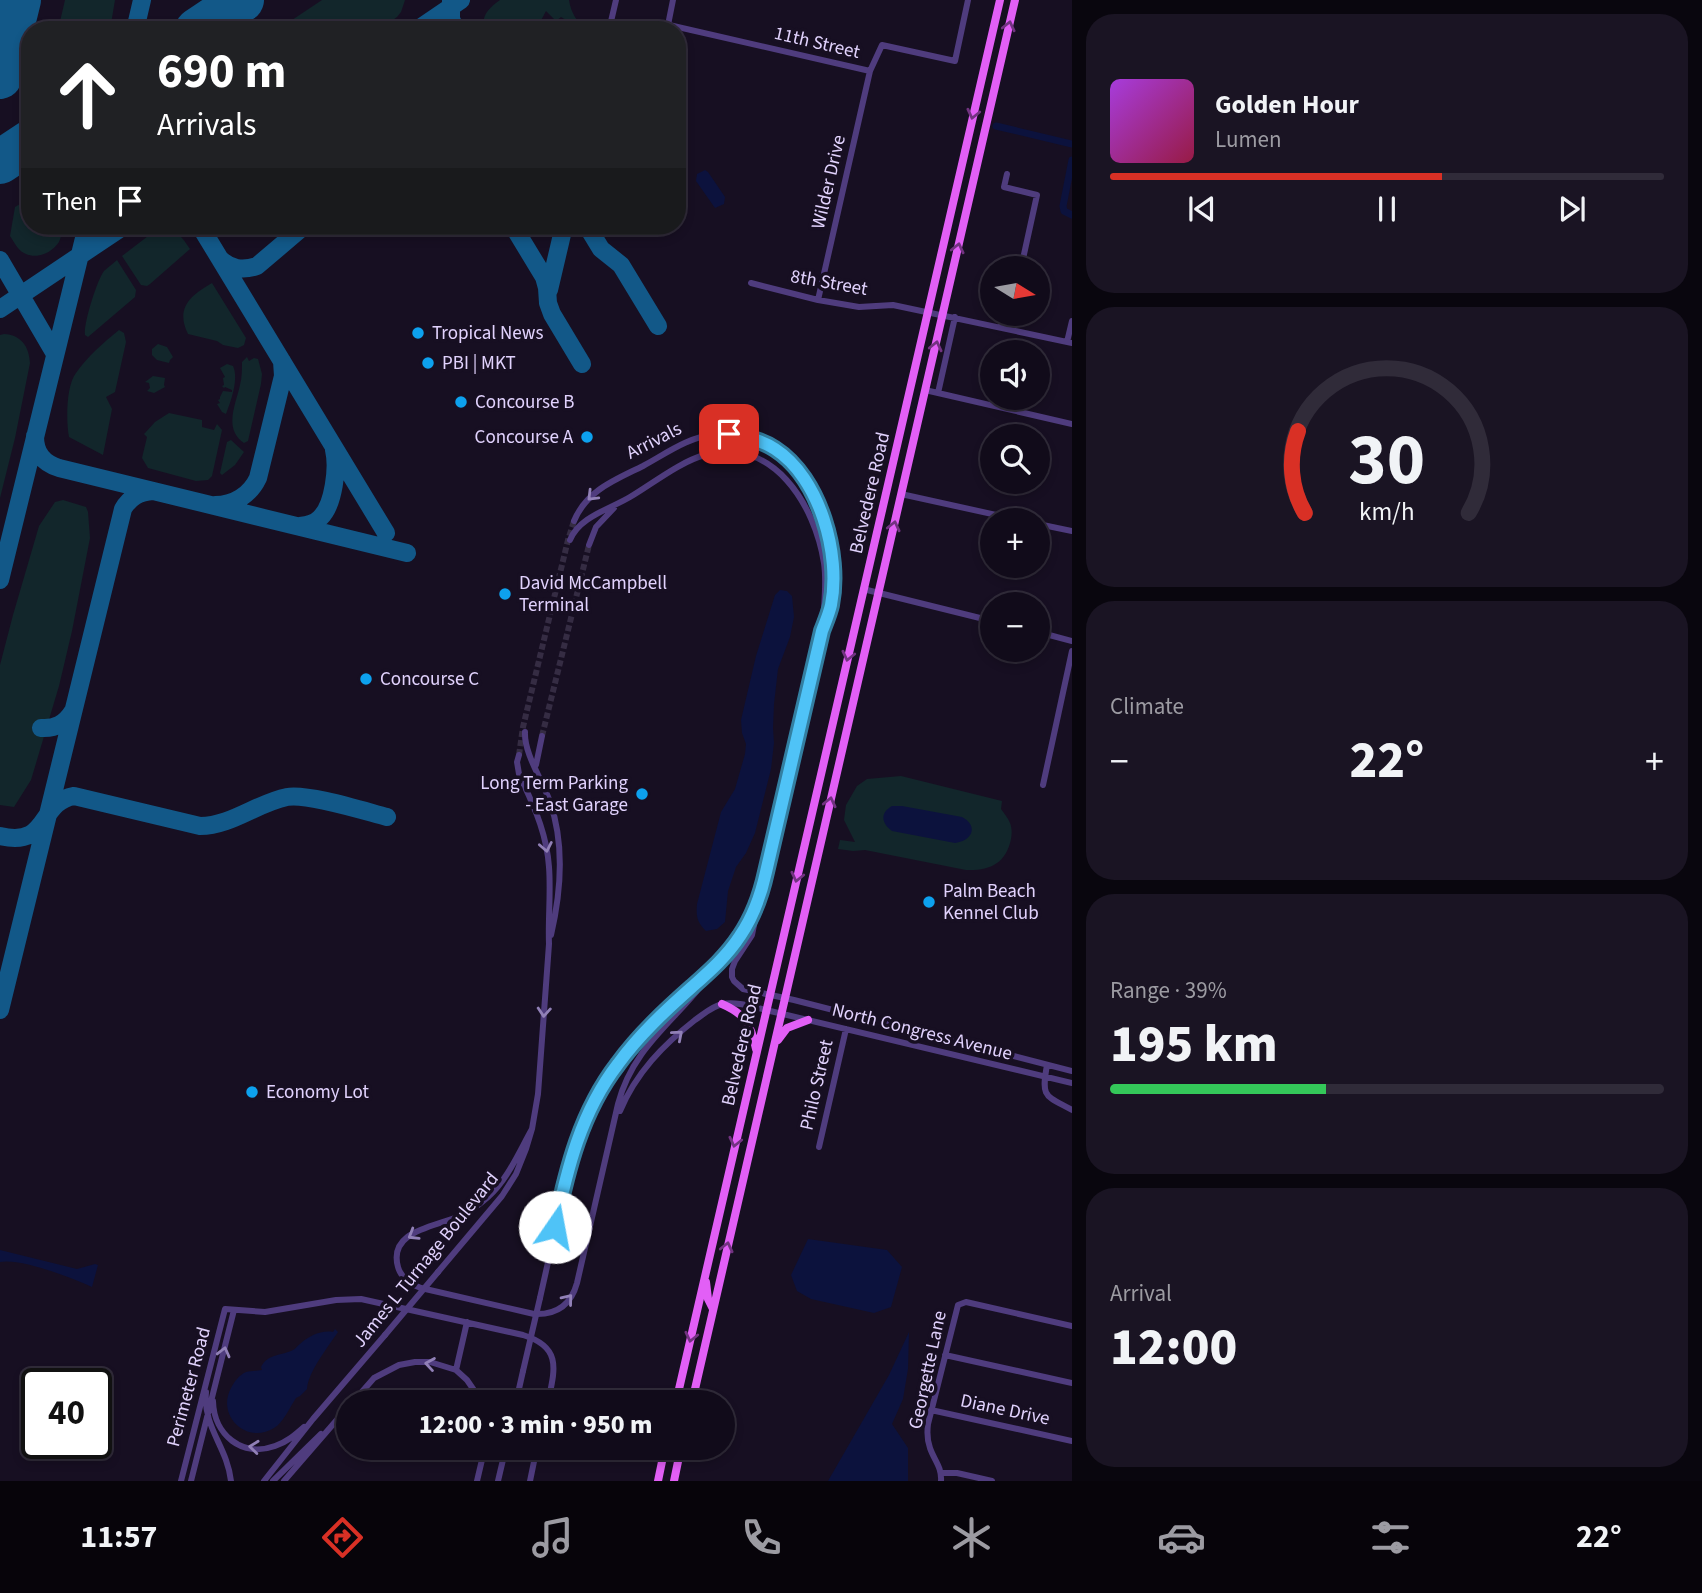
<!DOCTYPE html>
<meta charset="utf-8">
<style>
body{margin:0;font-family:"Source Sans 3",sans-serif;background:#1a1423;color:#f1f3f6;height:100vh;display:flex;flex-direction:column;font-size:26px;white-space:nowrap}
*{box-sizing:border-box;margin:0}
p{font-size:23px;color:#9c9ba2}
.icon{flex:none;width:38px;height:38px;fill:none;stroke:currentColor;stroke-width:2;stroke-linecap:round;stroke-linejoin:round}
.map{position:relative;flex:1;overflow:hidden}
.details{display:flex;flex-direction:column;gap:14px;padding:14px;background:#09060e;width:630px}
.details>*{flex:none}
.hud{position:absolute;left:21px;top:21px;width:665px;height:214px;border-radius:28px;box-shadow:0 4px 10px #0003,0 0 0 2px #302b39;background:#202124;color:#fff;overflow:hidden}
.needle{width:46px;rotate:101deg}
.controls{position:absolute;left:980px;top:256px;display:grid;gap:14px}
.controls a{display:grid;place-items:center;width:70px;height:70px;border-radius:50%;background:#110b1a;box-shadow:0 4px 10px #0003,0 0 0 2px #302b39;font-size:35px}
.speed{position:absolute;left:21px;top:1368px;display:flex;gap:14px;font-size:35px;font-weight:700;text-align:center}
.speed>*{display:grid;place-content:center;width:91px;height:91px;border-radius:50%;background:#110b1a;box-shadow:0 4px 10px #0003,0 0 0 2px #302b39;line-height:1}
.speed .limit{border:4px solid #111;border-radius:10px;background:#fff;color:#111}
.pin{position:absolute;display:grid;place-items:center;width:60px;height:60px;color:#fff;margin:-30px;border-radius:14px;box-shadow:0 4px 10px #0006}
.me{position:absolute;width:77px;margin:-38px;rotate:12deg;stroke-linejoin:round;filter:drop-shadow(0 0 5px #0008)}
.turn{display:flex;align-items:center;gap:24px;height:147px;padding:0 21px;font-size:32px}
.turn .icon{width:91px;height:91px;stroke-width:2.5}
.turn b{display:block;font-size:49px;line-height:60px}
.then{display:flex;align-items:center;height:66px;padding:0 21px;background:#0003;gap:14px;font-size:26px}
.big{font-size:52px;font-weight:800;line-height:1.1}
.details .card{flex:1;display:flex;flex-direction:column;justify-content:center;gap:10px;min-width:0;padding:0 24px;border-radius:28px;background:#1a1423}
.details .dial{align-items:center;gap:0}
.dial svg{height:182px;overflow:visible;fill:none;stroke:#302b39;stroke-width:7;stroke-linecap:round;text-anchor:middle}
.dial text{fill:#f1f3f6;stroke:none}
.song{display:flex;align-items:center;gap:21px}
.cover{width:84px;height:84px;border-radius:10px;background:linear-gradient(135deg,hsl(280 70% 55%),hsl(340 70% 35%))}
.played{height:7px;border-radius:4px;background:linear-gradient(90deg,#d93025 60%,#302b39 60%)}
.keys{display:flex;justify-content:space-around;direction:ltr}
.heat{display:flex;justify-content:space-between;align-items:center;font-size:38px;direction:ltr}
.charge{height:10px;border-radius:5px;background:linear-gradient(90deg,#34c759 39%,#302b39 0)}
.trip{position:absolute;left:336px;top:1390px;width:399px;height:70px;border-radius:35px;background:#110b1a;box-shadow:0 4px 10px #0003,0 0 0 2px #302b39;font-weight:800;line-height:70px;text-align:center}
.dock{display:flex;height:112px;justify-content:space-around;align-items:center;background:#07040a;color:#9c9ba2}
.dock .icon{width:49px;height:49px}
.dock .on{color:#d93025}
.dock b{font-size:32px;color:#f1f3f6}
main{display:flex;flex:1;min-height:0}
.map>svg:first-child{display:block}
.green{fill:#12262b}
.water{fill:#0c123d}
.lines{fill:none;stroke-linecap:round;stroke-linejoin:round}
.canal{stroke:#0c123d;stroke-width:7}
.taxiway{stroke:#125888;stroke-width:18}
.runway{stroke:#125888;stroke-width:44}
.minor-tunnel{stroke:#352c43;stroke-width:6;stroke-dasharray:6 3;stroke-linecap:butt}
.minor{stroke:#4f3c7e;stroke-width:6}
.major{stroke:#e25ff6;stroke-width:8}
.minor-bridge{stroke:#4f3c7e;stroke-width:6}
.oneway{stroke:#723381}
.oneway2{stroke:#9180b7}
.route-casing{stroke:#337fa1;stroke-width:18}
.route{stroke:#4fc3f7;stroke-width:12}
.poi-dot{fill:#0da1ee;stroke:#170f22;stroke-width:2.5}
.labels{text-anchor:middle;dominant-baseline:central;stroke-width:7;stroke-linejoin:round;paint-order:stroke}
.street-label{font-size:19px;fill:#e1d2fd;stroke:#170f22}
.poi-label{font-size:19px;fill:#e1d2fd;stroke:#170f22;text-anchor:start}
</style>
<main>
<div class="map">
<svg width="1072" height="1481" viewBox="0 0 1072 1481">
<rect width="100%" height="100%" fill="#170f22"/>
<!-- green -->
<path class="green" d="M 65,0 L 115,0 L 110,30 L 58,30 Z
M 322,0 L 405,0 L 401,12 L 397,17 L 379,30 L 277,30 Z
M 500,0 L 569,0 C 571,13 577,23 588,30 L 573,30 L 566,22 L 566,20 L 561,17 L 556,21 L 546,11 L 536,30 L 484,30 C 481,15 489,8 500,0 Z
M 30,198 L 30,226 L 63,226 C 62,231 61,238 59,242 C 52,253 36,260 24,253 C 18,250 14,242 10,236 L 15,207 Z
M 161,229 C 177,229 182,237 190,249 L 150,284 L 147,286 L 141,285 L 122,256 L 152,233 Z
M 117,260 L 136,290 L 135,297 L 88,337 L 85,335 C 83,325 97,280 104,271 C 108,267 113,264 117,260 Z
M 212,283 L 246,338 L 244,345 L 238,348 L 223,345 L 217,341 L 188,334 C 175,308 191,295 212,283 Z
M 119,330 L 124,333 L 126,342 L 115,392 L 106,397 L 112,409 L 103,455 L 69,437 C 66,421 66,386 76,373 C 87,357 104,342 119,330 Z
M 4,334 C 21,335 29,346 30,363 L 15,438 L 0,498 L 0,335 Z
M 158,344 L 167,347 L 173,357 L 170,360 L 169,363 L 157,360 L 152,355 L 152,349 Z
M 247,357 L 249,361 L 254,358 L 258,359 L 262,374 L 261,384 L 248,441 L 244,443 C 223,429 236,404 240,385 C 242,377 242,370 242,362 Z
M 227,364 L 233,366 C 239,379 231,401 226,414 L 222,412 L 217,404 L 220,403 L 218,400 L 220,399 L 220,397 L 223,391 L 232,392 L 232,390 L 225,387 L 224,388 L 222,386 L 224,385 L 223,378 L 225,377 L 220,368 Z
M 153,376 L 165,378 L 164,385 L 165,387 L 154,393 L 147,391 L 150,388 L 149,383 L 145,382 Z
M 169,413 L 202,420 L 202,427 L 214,430 L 217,424 L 222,430 L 212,476 L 208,480 L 196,481 L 148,468 L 142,458 L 147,437 L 144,434 L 145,433 L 155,422 Z
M 231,440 L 244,452 L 235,465 L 222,475 L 220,473 L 227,442 Z
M 63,500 L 86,507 L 88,512 L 90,538 L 72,631 L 59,686 L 31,780 L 14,807 L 0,805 L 0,665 L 13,615 L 39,526 L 55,502 Z
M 901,776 L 1002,801 L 1001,809 C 1004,813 1008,818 1010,823 C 1012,828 1012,834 1011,839 C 1006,864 989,871 966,870 L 865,850 L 853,851 L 838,849 L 840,840 L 855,842 L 844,820 L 846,805 L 857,786 L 867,779 Z"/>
<!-- water -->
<path class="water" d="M 705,170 L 708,172 L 725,197 L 724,204 L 715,208 L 696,181 L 697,174 Z
M 780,590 L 787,591 L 792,596 L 794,617 L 790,637 L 778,669 L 774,704 L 773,728 L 774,743 L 771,769 L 755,833 L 746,853 L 736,867 L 728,891 L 725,922 L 717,929 L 706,931 C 697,922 696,917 697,904 L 721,812 L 735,789 L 745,754 L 746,744 L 742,733 L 741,720 L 756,656 L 775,595 Z
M 892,806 L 902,806 L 962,817 C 979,826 972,841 955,843 L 892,831 C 881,823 880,813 892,806 Z
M 808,1239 L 887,1250 L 902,1267 L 891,1307 L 874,1313 L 811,1299 L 797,1291 L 791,1275 Z
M 0,1250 L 77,1269 L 95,1264 L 98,1265 L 92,1287 C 73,1278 21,1258 0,1262 Z
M 335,1329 L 338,1332 C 328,1347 308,1372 307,1389 L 300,1396 L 296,1398 C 290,1407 283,1423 274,1428 C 247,1445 216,1416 231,1388 C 234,1382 239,1375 246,1372 C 250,1371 257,1371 262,1370 L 261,1367 C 268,1354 279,1356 291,1351 C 296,1349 296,1347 300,1344 C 309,1336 321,1330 333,1332 Z
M 909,1332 L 908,1369 L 903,1399 L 892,1424 L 908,1448 L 908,1481 L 828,1481 L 889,1375 Z"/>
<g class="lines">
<!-- canal -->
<path class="canal" d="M 996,126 L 1072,144
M 1072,160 L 1063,206 L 1064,211 L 1072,215"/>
<!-- taxiway -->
<path class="taxiway" d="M 17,0 L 18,3
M 451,0 L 451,19 L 456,30
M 135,30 L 142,0
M 417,30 L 461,0
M 200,226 L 386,533
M 513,226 L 544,277 L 547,288 L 548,303 L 552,314 L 582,364
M 587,226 L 601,249 L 621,265 L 658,326
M 220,259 C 231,269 242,271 257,266 L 304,226
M 0,260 L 55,354
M 549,290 L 564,226
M 0,309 L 124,226
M 35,436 C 35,453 43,463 59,468 L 407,553
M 215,505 C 234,505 250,495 258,478 L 283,376 L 282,361
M 300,526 C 308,525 314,524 320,518 C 334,505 338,467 334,450
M 0,580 L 87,226
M 41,728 C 55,729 65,724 73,711
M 0,836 C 50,848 38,802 74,796 L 200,826 C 231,826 257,803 287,797 C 307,793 364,811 387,817
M 0,1010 L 123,509 C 130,497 139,492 153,491"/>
<!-- runway -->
<path class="runway" d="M 197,30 L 242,0
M 0,77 L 19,0
M 0,162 L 30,142"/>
<!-- minor-tunnel -->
<path class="minor-tunnel" d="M 542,736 L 589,545
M 519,755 L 523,727 L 568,540 L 574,521"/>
<!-- minor -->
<path class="minor" d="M 656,22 L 870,71
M 668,25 L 673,0
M 609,30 L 616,0
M 1007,174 L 1004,187 L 1037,195 L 1021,268
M 751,283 L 818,300 L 859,307 L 893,305 L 1072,343
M 818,300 L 870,71 L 882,45 L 955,61 L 968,0
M 1001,327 L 1006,313
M 1067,342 L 1072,321
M 925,390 L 1072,424
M 938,393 L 955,317
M 901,494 L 1019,520
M 1038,524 L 1072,531
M 570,540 C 579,517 610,509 630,497 C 652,484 681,461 705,455 C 773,436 815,505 824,563 C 827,583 824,603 823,622
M 589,545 L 596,527 L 614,508
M 863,589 L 992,621
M 1038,632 L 1072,641
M 525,732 C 524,754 543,781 550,802 C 565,845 561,892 551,935
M 519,755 L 517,762 L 519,774
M 536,765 L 542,736
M 1043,785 L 1072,651
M 757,911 L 752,935 L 735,961 L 732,969 L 732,977 L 734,981 L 743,989 L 794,1000 L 1072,1071
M 1047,1065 C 1041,1098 1045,1095 1072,1110
M 620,1111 C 636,1073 663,1045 695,1020 C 704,1014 712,1006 723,1004 C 736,1001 753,1007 766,1010 L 1072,1083
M 532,1129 C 519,1152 508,1179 488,1197 C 479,1205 468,1213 457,1217 C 434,1227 388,1231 398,1267 C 401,1278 410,1284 421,1288 L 534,1314 C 556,1315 571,1305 577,1283 L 618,1104 C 633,1046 676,1021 709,976
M 819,1147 L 846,1029
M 438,1272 L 502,1196 L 516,1174 L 526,1149 L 532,1129 L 538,1094 L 549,944 C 548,918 551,892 549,867 C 547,837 536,810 523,783
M 540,1298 L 572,1155 C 585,1110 609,1069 642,1036 C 658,1019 675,1003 692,987 C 704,976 717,966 727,954 C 747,930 759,902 767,872 L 822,631 C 825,623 829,614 831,606 C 846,535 801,426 716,434 C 688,437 667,453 643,466 C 615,480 587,490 574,521
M 945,1355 L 1072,1383
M 456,1370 L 467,1322
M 206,1392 C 203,1428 227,1446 231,1481
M 213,1401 C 214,1435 242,1458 275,1446 C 287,1442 295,1435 304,1427
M 353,1402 L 374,1378 L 399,1365 L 415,1362 L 430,1362 L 456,1370 L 467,1380 L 482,1402
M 516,1402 L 523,1371
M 931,1410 L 1072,1441
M 942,1473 L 957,1473 L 992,1481
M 181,1481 L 225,1309 L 265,1312 L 336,1300 L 361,1299 L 523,1335 C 562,1347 555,1369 548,1402
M 191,1481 L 234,1310
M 264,1481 L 313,1419 L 385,1335
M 273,1481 L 321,1434
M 284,1481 L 348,1407
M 477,1481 L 485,1447
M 498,1481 L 506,1447
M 530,1481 L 537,1447
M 941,1481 C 942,1467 934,1460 930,1448 C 927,1440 927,1432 928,1424 L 958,1305 L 966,1302 L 1072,1326"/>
<!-- major -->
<path class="major" d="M 722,1004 C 745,1014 751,1024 756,1049
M 778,1040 L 787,1028 L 808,1020
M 706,1282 L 708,1299 L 713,1309
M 676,1402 L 1000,0
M 692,1402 L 1015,0
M 658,1481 L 665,1447
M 674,1481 L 681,1447"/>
<!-- minor-bridge -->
<path class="minor-bridge" d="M 385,1335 L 438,1272
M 523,1371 L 540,1298"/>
</g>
<!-- one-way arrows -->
<defs><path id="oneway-chevron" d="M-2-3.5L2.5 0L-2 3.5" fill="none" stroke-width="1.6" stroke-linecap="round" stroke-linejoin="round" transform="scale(1.75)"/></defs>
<g class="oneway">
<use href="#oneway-chevron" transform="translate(1009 26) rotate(-77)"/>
<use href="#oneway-chevron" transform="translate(973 114) rotate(103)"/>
<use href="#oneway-chevron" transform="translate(958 248) rotate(-77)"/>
<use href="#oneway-chevron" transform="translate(936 346) rotate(-77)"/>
<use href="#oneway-chevron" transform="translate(894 526) rotate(-77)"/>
<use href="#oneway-chevron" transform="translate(848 656) rotate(103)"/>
<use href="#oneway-chevron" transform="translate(830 802) rotate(-77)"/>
<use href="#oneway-chevron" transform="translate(797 877) rotate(103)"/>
<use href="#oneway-chevron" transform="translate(735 1142) rotate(103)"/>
<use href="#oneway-chevron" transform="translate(727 1247) rotate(-77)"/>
<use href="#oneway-chevron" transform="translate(691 1337) rotate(103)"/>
</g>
<g class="oneway2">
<use href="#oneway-chevron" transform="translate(592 496) rotate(135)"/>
<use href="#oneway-chevron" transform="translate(546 847) rotate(79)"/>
<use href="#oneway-chevron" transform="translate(544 1012) rotate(94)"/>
<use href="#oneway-chevron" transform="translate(678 1035) rotate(-41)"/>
<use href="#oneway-chevron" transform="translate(413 1235) rotate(149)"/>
<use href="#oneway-chevron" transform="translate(568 1299) rotate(-51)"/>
<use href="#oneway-chevron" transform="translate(224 1352) rotate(-76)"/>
<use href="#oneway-chevron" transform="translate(430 1364) rotate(-171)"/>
<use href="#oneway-chevron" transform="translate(254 1447) rotate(-174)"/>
</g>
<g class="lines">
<defs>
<path id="route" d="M 555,1227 C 567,1169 581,1112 618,1064 C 639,1035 666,1010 692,987 C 710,971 727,956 740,936 C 753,917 761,895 766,872 L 822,631 C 825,623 829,614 831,605 C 841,555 820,478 775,449 C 761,440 746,436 729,434"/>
</defs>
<!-- route casing -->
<use href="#route" class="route-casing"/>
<!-- route -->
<use href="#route" class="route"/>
</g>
<!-- markers -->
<g class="poi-dot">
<circle cx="418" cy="333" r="7"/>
<circle cx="428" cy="363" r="7"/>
<circle cx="461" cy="402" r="7"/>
<circle cx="587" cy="437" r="7"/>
<circle cx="505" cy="594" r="7"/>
<circle cx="366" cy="679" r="7"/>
<circle cx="642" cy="794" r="7"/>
<circle cx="929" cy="902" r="7"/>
<circle cx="252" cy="1092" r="7"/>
</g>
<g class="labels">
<!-- street labels -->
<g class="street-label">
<text transform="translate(817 43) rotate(13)">11th Street</text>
<text transform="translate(829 182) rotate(-77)">Wilder Drive</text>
<text transform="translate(829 283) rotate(10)">8th Street</text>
<text transform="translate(654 441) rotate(-27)">Arrivals</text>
<text transform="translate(870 493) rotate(-77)">Belvedere Road</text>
<text transform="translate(922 1032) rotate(14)">North Congress Avenue</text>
<text transform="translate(742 1045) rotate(-77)">Belvedere Road</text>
<text transform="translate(817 1085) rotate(-77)">Philo Street</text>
<text transform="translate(426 1260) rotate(-51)">James L Turnage Boulevard</text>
<text transform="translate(928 1370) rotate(-78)">Georgette Lane</text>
<text transform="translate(189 1387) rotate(-75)">Perimeter Road</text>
<text transform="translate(1005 1410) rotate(12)">Diane Drive</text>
</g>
<!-- poi labels -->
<g class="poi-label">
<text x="432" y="333">Tropical News</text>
<text x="442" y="363">PBI | MKT</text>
<text x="475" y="402">Concourse B</text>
<text x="573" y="437" text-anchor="end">Concourse A</text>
<text x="519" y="583">David McCampbell<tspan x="519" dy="22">Terminal</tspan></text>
<text x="380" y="679">Concourse C</text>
<text x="628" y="783" text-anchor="end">Long Term Parking<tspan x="628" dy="22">- East Garage</tspan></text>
<text x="943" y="891">Palm Beach<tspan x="943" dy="22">Kennel Club</tspan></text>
<text x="266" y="1092">Economy Lot</text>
</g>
</g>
</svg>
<div class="controls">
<a><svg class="needle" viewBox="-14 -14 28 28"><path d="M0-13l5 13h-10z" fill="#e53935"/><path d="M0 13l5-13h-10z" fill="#9c9ba2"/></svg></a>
<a><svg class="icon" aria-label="sound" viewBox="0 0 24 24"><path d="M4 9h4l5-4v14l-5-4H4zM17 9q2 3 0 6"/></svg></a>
<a><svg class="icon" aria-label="search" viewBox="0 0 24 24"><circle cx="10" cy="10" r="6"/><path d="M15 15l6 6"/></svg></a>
<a>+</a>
<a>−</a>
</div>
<div class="speed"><div class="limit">40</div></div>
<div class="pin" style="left:729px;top:434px;background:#d93025"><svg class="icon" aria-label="arrive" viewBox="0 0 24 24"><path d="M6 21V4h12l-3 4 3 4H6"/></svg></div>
<svg class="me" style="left:555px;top:1227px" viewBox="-20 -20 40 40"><circle r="19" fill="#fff"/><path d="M0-13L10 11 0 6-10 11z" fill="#4fc3f7"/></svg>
<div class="trip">12:00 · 3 min · 950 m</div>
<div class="hud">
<div class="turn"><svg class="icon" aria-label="ahead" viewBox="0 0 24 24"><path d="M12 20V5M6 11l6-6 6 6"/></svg><div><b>690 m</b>Arrivals</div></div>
<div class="then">Then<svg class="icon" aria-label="arrive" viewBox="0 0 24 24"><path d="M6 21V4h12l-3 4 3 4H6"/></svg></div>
</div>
</div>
<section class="details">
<div class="card">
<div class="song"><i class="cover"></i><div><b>Golden Hour</b><p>Lumen</p></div></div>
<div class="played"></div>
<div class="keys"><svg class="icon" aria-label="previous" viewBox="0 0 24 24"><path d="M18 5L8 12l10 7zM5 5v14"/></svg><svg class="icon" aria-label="pause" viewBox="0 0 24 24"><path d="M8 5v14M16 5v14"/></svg><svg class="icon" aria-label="next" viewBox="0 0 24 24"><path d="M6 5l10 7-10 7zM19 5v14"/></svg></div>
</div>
<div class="card dial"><svg viewBox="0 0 100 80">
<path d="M14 69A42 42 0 1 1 86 69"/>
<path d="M14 69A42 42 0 0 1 11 33" stroke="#d93025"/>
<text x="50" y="56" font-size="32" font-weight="700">30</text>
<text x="50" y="72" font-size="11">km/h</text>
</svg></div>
<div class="card"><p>Climate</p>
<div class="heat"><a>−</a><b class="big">22°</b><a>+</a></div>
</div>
<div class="card"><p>Range · 39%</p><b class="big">195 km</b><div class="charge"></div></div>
<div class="card"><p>Arrival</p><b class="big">12:00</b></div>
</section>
</main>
<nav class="dock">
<b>11:57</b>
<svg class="icon on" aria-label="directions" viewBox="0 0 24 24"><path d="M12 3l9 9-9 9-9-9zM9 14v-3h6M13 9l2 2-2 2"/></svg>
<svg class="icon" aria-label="music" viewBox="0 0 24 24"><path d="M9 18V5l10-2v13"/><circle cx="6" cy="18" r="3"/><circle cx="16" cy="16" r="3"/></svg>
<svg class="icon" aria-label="phone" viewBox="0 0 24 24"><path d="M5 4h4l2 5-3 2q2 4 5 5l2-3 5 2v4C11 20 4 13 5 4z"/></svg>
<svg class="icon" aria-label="climate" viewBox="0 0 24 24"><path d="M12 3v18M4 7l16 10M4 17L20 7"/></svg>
<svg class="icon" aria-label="car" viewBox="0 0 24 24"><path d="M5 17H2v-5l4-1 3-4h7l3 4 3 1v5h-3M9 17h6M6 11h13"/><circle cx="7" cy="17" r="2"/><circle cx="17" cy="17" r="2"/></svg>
<svg class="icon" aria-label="filters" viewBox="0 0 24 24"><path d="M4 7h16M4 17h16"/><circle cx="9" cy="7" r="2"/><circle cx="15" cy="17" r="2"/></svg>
<b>22°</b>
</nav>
